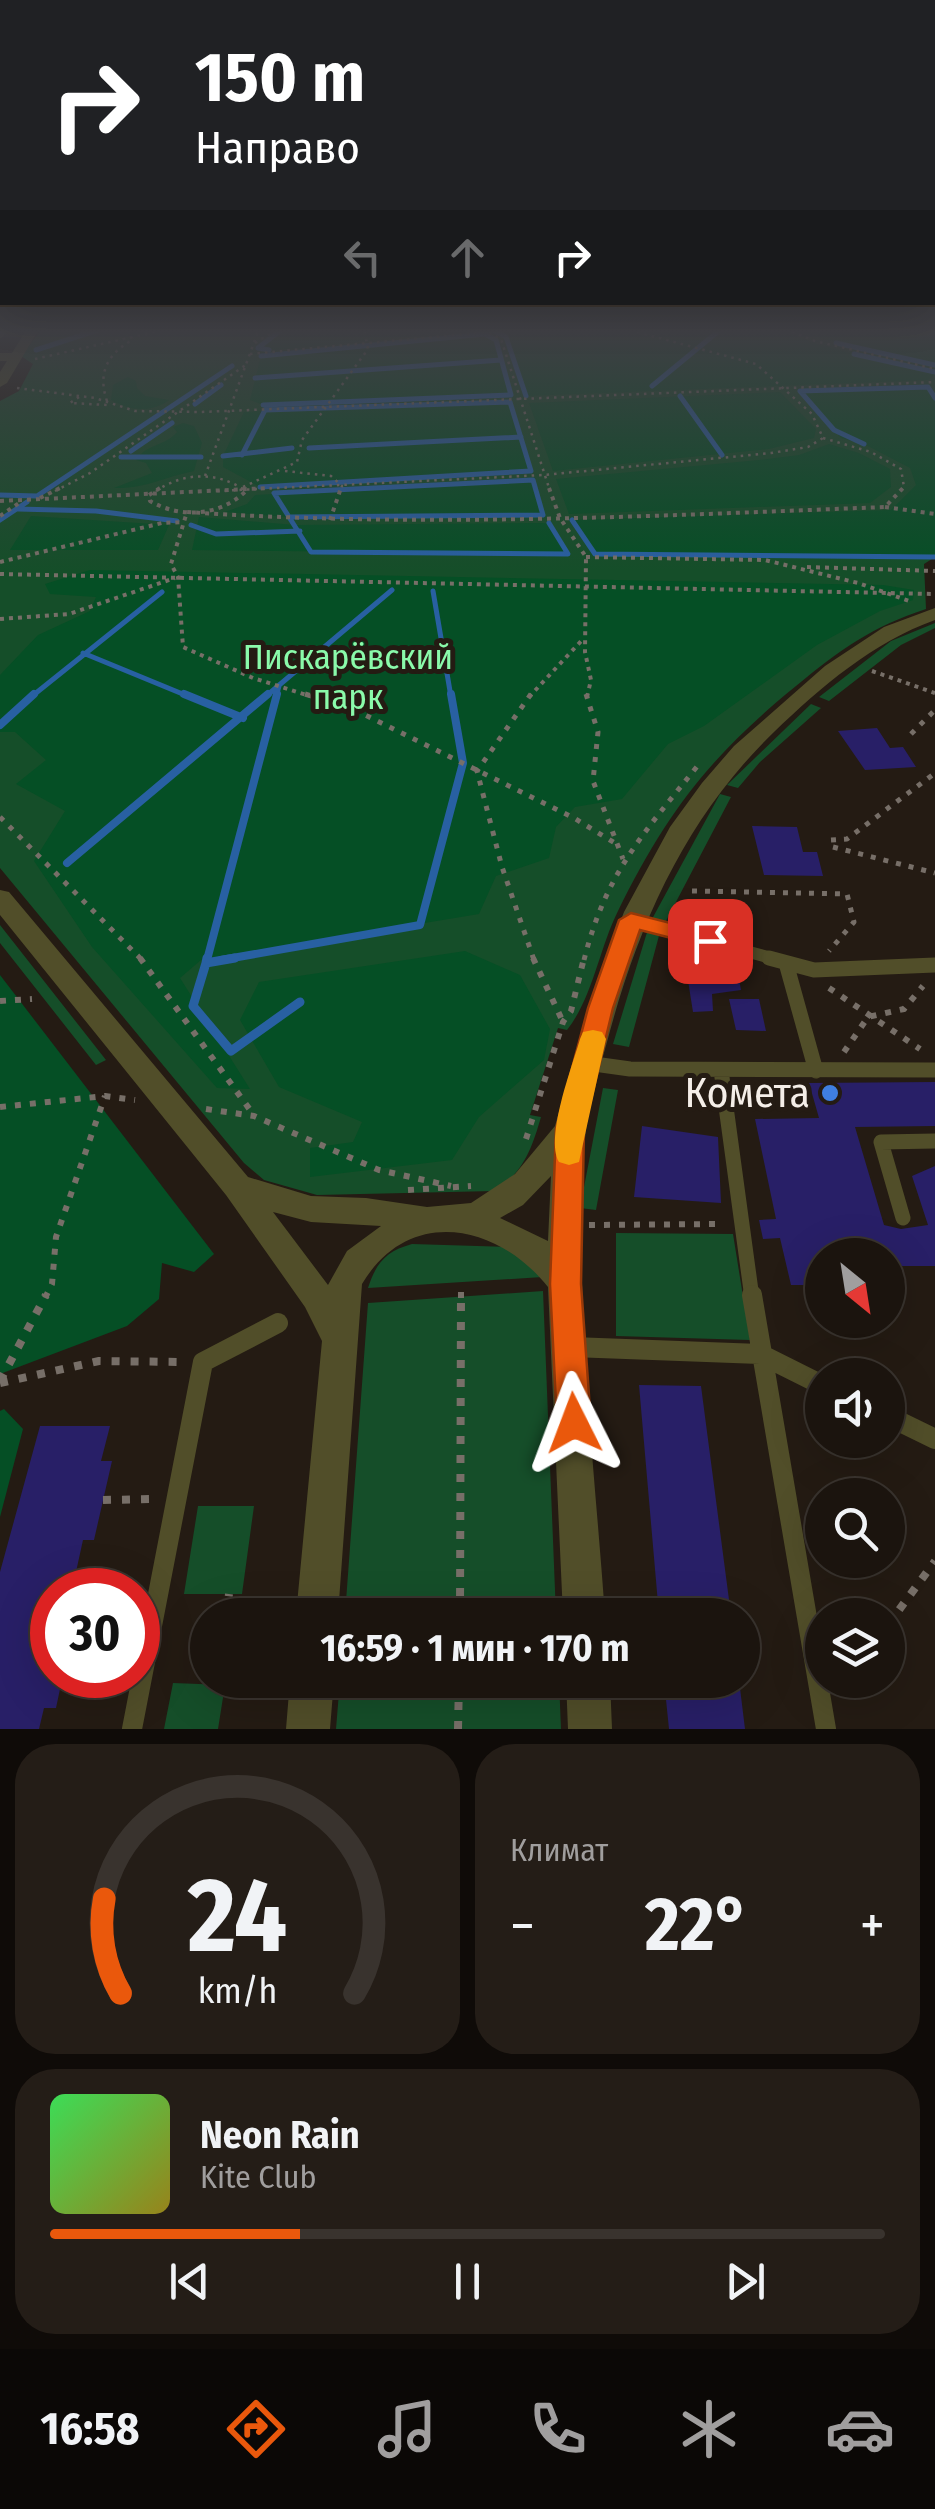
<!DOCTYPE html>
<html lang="ru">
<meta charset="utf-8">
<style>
body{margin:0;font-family:"Fira Sans Condensed",sans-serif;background:#241d17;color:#f1f3f6;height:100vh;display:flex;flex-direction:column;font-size:38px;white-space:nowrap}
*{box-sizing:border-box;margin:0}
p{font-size:32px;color:#a09e9e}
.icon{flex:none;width:55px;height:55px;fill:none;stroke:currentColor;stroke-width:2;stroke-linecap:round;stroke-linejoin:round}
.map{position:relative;height:1729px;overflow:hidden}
.sheet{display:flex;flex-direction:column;gap:15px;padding:15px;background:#0f0b08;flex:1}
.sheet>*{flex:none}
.banner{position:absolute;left:0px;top:0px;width:935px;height:305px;box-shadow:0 10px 40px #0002,0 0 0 2px #39332e;background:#202124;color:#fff;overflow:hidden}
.needle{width:65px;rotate:150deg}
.tools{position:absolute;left:805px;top:1238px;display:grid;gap:20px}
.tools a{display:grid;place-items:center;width:100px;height:100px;border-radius:50%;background:#1b140e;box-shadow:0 10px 40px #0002,0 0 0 2px #39332e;font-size:50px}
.speed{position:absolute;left:30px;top:1568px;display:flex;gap:20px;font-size:50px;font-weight:700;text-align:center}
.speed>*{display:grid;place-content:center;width:130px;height:130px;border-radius:50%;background:#1b140e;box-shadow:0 10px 40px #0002,0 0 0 2px #39332e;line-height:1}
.speed .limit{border:15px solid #d22;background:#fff;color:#111}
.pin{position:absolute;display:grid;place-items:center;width:85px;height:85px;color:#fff;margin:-42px;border-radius:20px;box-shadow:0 5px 15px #0006}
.me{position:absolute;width:110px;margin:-55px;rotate:357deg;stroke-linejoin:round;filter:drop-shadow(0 0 8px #0008)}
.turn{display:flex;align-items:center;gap:35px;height:210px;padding:0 30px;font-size:45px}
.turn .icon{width:130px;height:130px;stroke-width:2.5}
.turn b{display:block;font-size:70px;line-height:85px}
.lanes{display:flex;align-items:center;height:95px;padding:0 30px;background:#0003;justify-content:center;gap:50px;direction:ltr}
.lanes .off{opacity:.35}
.big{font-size:75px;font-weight:700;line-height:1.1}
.sheet .card{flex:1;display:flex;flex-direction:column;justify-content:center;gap:15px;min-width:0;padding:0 35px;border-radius:40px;background:#241d17}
.sheet .dial{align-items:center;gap:0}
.dial svg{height:260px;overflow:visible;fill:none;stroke:#39332e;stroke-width:7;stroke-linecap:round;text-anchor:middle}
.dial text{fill:#f1f3f6;stroke:none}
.song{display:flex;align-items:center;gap:30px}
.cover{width:120px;height:120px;border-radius:15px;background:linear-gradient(135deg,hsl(130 70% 55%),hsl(50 70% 35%))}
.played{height:10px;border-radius:5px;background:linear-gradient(90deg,#ea580c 30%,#39332e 30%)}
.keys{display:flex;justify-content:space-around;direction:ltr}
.heat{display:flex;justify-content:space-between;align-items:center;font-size:55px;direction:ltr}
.sheet .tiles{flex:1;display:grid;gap:15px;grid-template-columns:1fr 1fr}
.card:last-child{grid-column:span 2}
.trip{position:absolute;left:190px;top:1598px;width:570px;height:100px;border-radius:50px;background:#1b140e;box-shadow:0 10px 40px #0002,0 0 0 2px #39332e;font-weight:700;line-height:100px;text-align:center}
.tab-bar{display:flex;height:160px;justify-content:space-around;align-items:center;background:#0b0806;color:#a09e9e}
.tab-bar .icon{width:70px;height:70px}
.tab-bar .selected{color:#ea580c}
.tab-bar b{font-size:45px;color:#f1f3f6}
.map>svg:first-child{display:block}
.green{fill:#154e29}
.forest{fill:#054f25}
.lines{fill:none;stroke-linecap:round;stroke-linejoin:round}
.stream-far2{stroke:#2860a2;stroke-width:5}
.stream-far1{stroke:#2860a2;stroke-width:8}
.stream{stroke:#2860a2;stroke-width:9}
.building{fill:#281f67}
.path-far4{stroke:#776f68;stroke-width:2.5;stroke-dasharray:2.5 5;stroke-linecap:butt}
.path-far3{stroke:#776f68;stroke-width:4;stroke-dasharray:4 5;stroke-linecap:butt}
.path-far2{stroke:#776f68;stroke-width:5;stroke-dasharray:5 8;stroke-linecap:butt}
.path-far1{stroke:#776f68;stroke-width:6;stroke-dasharray:6 9;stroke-linecap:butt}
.path{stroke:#776f68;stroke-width:8;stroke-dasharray:8 11;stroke-linecap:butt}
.lane-far3{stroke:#514e29;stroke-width:8}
.lane-far2{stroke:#514e29;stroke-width:12}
.lane-far1{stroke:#514e29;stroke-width:15}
.lane{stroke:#514e29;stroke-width:20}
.street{fill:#514e29;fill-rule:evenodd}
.route{fill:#ea580c;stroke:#983908;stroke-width:2.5}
.slow{fill:#f59e0b}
.shop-dot{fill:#3f7fe0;stroke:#241b13;stroke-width:4}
.labels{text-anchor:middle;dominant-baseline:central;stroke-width:10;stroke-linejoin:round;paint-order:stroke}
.park-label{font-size:35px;fill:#8afaaa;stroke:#241b13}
.near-poi-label{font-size:42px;fill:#f4eee8;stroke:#241b13;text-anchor:end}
</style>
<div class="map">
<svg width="935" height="1729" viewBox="0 0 935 1729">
<rect width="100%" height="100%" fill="#241b13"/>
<!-- green -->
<path class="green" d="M 42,329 L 935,329 L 935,557 L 924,564 L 926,609 C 871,627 840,650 796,686 C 711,755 666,813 618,911 C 599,949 593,997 567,1030 L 558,1028 L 530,1115 L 541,1117 C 532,1148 523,1174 494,1191 L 317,1195 L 264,1180 L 244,1163 L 0,868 L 0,401 L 19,391 L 33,364 L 21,356 Z
M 935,623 L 935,628 L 901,645 L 829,701 L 819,697 L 891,641 Z
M 811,704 L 821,708 L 760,762 L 738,788 L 727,785 Z
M 720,794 L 731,797 L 666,921 L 652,919 Z
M 0,925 L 106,1060 L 96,1065 L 0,943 Z
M 648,929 L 660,932 L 629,1047 L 613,1044 Z
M 603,1088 L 618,1090 L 596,1210 L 580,1208 Z
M 616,1233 L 733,1234 L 750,1340 L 616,1336 Z
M 412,1244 L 512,1247 L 543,1277 L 368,1288 C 376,1263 386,1251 412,1244 Z
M 543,1291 L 556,1615 L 345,1615 L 368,1303 Z
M 198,1506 L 254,1506 L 242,1594 L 184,1594 Z
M 340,1680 L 559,1680 L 561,1729 L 336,1729 Z
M 173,1683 L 225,1685 L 218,1729 L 164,1729 Z"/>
<!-- forest -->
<path class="forest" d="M 282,329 L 441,329 L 444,333 L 276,350 L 258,348 Z
M 482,329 L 779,329 L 820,345 L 935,374 L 928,380 L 526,396 L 506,338 Z
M 792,329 L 935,329 L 935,365 L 836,343 Z
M 474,334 L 496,340 L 511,395 L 263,405 L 250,400 L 261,356 Z
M 128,377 L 136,381 L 137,388 L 145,396 L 169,400 C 152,413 130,411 111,400 L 113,385 Z
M 928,387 L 935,398 L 935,557 L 595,554 L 572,520 L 891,510 L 916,485 L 910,468 L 864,444 L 841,438 L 800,391 Z
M 780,392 L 816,429 L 814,438 L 769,449 L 553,471 L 529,403 Z
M 510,402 L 531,471 L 260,487 L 223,467 L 223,456 L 244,412 Z
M 183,423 L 194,426 L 202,443 L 194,471 C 164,477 145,489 114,488 L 152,473 L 146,463 L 136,460 C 146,444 166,446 177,432 L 173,427 Z
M 829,444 L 859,453 L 890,469 L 891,487 L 870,503 L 569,514 L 556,479 L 759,460 L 799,455 Z
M 533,480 L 543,515 L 287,517 L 225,512 L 247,504 L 255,495 Z
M 31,516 L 169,525 L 158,550 L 10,550 Z
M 199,517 L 295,525 L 549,523 L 568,554 L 192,550 Z
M 90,570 L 883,585 L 914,590 L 913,600 L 880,611 L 817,645 L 704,726 L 668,744 L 622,799 L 575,807 L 556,827 L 549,858 L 496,876 L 479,914 L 201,960 L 180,978 L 250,1089 L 217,1088 L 92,947 L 34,861 L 65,811 L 16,784 L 46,760 L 15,732 L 0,732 L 0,675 L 38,635 L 90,611 L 96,597 L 50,594 L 45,584 Z
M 465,951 L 520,975 L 550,1029 L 544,1060 L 479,1117 L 452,1160 L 310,1177 L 310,1148 L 353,1142 L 362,1122 L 279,1087 L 240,1020 L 259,982 Z
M 0,975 L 214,1254 L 194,1272 L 162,1263 L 159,1299 L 127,1326 L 0,1374 Z
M 4,1409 L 23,1429 L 0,1517 L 0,1411 Z"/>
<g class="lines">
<!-- stream-far2 -->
<path class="stream-far2" d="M 491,329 L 506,337 L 526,396
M 836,343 L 935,365
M 36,350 L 101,329
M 269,350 L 258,348 L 282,329
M 854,354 L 935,372
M 261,356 L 485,334 L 496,340 L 511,395 L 263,405
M 255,378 L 501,360
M 652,386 L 721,329
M 680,396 L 722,455
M 195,404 L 221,385
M 864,444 L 834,430 L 800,391 L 928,387 L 935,398
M 309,448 L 521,437
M 131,451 L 172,423
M 242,455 L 265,410 L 510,402 L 531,471 L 260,487
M 223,456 L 292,448
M 121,457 L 201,457
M 533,480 L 543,515 L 289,517 L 274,493 Z
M 0,495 L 37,496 L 232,366
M 18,509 L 96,511 L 177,521
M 289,517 L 311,552 L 568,554 L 549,523
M 0,520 L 27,502
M 572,520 L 595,554 L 935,557
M 191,525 L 216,534 L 300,531
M 433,591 L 451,697
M 83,653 L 190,697
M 31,697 L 162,592
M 265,697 L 392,590
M 276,697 L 279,686"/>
<!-- stream-far1 -->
<path class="stream-far1" d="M 184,694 L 243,718
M 0,725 L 34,694
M 67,863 L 268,694
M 207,960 L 277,694
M 221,960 L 420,925 L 463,763 L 451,694"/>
<!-- stream -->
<path class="stream" d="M 207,958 L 206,963 L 235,958
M 206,963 L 193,1006 L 231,1051 L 300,1002"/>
</g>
<!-- building -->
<path class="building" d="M 877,728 L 890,748 L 903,747 L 916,767 L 865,770 L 838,731 Z
M 752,826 L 797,827 L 803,852 L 817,852 L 823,876 L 764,875 Z
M 686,968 L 737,968 L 741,990 L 712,994 L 713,1011 L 693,1012 Z
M 729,999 L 759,999 L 766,1031 L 736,1030 Z
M 935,1082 L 935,1126 L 855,1127 L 884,1225 L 901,1229 L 928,1225 L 912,1176 L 935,1166 L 935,1266 L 888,1266 L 888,1255 L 822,1255 L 822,1285 L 791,1285 L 780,1238 L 763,1239 L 759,1220 L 776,1219 L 755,1119 L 819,1118 L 809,1083 Z
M 642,1126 L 718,1137 L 721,1203 L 634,1197 Z
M 639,1385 L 701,1386 L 731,1615 L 659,1615 Z
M 40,1426 L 110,1426 L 101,1461 L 112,1461 L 94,1540 L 83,1540 L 72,1590 L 52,1590 L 52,1675 L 63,1675 L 56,1708 L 44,1708 L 39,1729 L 0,1729 L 0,1572 Z
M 664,1680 L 739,1680 L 745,1729 L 669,1729 Z"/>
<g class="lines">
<!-- path-far4 -->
<path class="path-far4" d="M 785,329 L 815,341 L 935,369
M 255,343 L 278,329
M 250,354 L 487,332 L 501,339 L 550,491
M 35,359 L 168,329
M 17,388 L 95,398 L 135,411 L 201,412 L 935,382
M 79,397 L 70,403 L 108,405
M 107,401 C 97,372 108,353 134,339
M 823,438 L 871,452 L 901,469 L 904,487 L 901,491
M 285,471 L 331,476 L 342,486 L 340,491
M 205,476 L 259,329
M 243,487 L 297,462 L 302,440 L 368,349 L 364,329
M 55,491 L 90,473 L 247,364
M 156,491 C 184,472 217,471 246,491
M 217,491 L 544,475 L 771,453 L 808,447 L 823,438 L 812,414 L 756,364 L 626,329"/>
<!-- path-far3 -->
<path class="path-far3" d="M 160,488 L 149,495 L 150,501 C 181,519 220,516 246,491 L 242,488
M 549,488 L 560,518 L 586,557 L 585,652 L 591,680 L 587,697
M 40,498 L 60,488
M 0,501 L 269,488
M 885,507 L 935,514
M 0,516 L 22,501
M 330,520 L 341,488
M 586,557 L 765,560 L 858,583 L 912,602
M 0,562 L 162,523 L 184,522
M 807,567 L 935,571
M 0,574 L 935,594
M 0,619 L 69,614 L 175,578
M 872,671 L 935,693
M 313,697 L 253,678 L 183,647 L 178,577 L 171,564 L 187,512 C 420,528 652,516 885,507 L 903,488
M 529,697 L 584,638"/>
<!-- path-far2 -->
<path class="path-far2" d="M 305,694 L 353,709 L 574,818 L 618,845
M 531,694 L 477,771 L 502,867 L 534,960
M 586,694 L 598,732 L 593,781 L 623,859
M 911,734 L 935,710
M 0,817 L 142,960
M 831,840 L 847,839 L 935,773
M 833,847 L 935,873
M 692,891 L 847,894 L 854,922 L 829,951
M 584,960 C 606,872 644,833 699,764"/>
<!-- path-far1 -->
<path class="path-far1" d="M 140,958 L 253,1114
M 533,958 L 563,1022
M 829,988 L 920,1049
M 0,1001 L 32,999
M 844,1052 L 868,1017 L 904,1009 L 923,986
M 0,1107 L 105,1096 L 135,1100
M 206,1109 L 254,1116 L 379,1170 L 451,1186
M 526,1139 L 563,1022 L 571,1011 L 584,958
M 408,1190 L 471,1186
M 589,1225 L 723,1224
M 45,1298 L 52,1284 L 56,1237 L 105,1096
M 461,1298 L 461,1290"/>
<!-- path -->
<path class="path" d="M 0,1381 L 46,1295
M 0,1383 L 99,1361 L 180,1362
M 103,1500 L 155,1499
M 226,1615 L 229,1594
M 460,1615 L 461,1295
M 888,1625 L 935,1561
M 214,1684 L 215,1680
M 458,1729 L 459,1680"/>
<!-- lane-far3 -->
<path class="lane-far3" d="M 0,334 L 3,329
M 0,357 L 16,357"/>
<!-- lane-far2 -->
<path class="lane-far2" d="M 634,921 L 779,960"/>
<!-- lane-far1 -->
<path class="lane-far1" d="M 769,958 L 814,970 L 935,965
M 786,963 L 816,1071
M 587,1063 L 630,1069 L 935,1070
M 721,1070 L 752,1298
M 903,1218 L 881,1142 L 935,1141"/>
<!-- lane -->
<path class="lane" d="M 752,1295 L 826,1729
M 572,1347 L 760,1354 L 822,1385
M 888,1416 L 935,1439
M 132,1729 L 203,1362 L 278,1323"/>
<!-- street -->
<path class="street" d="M 27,329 L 39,329 L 7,383 L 0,387 L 0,372 Z
M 935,608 L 935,620 C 873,642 821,687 774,732 C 686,817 638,924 607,1042 C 600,1068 590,1095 587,1123 C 579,1175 581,1229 582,1282 C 585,1392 597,1504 605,1615 L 563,1615 L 548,1287 C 498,1224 409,1205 362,1284 L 338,1615 L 296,1615 L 322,1341 L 305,1307 L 226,1195 L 0,915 L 0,890 L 9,892 L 248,1177 L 311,1196 L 366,1198 L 427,1207 L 471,1203 L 515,1174 L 555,1126 L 589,1004 L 624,912 L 670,827 L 702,783 L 734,746 L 825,666 L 884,627 ZM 551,1176 L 548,1241 L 500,1218 L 523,1205 ZM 273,1212 L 311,1222 L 381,1226 L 347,1251 L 328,1285 Z
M 290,1680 L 334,1680 L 330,1729 L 286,1729 Z
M 566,1680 L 610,1680 L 612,1729 L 568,1729 Z"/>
</g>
<!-- sky -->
<linearGradient id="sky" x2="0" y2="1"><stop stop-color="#140f0a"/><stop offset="0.58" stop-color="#3f3f44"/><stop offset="1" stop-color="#3f3f44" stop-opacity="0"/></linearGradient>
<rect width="935" height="571" fill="url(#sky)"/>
<!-- route -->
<path class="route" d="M 631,913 L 718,935 L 722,941 L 710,948 L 640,930 L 613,1008 L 584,1129 L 581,1284 L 591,1423 L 586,1434 L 574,1438 L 562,1434 L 557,1423 L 550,1284 L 556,1129 L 588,1008 L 619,920 Z"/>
<!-- slow -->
<path class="slow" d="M 593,1030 L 602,1032 L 606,1039 L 579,1162 L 569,1165 L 559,1162 C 545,1137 572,1067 580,1039 L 583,1032 Z"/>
<!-- markers -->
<circle class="shop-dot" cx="830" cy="1093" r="10"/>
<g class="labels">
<!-- park labels -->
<g class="park-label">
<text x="348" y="657">Пискарёвский<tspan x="348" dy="40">парк</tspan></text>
</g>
<!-- near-poi labels -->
<g class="near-poi-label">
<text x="810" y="1093">Комета</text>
</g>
</g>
</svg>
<div class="tools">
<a><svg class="needle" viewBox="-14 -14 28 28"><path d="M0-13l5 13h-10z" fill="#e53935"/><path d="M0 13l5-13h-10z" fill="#a09e9e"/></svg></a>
<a><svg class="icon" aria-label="sound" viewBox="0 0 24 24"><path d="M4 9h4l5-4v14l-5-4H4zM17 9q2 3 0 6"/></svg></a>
<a><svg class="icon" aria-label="search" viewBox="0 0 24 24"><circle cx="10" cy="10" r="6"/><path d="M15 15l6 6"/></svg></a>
<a><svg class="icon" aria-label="layers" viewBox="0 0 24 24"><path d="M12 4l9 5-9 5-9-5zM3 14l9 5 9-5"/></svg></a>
</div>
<div class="speed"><div class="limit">30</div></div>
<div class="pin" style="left:710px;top:941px;background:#d93025"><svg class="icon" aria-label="arrive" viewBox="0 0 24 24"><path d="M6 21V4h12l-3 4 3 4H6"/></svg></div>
<svg class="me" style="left:574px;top:1423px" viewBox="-20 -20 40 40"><path d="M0-17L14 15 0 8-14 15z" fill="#ea580c" stroke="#fff" stroke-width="4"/></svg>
<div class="trip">16:59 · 1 мин · 170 m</div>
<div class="banner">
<div class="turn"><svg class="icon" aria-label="right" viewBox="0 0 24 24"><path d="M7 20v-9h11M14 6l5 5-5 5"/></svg><div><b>150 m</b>Направо</div></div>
<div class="lanes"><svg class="icon off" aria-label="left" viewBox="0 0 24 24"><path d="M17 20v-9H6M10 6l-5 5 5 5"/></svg><svg class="icon off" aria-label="ahead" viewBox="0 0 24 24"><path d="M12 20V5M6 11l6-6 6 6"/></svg><svg class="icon" aria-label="right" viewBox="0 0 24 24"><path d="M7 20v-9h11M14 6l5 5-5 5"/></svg></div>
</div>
</div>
<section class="sheet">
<div class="tiles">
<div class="card dial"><svg viewBox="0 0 100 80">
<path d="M14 69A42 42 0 1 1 86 69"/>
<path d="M14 69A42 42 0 0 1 9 40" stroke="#ea580c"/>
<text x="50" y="56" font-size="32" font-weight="700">24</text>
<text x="50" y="72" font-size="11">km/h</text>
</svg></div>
<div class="card"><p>Климат</p>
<div class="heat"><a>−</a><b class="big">22°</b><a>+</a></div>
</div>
<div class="card">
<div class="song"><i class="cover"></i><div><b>Neon Rain</b><p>Kite Club</p></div></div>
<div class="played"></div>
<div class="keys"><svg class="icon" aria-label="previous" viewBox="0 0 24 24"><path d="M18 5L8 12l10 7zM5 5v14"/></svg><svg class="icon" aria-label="pause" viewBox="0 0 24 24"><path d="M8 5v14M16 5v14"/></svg><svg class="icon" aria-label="next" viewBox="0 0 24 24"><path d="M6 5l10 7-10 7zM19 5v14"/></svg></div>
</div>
</div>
</section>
<nav class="tab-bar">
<b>16:58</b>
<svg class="icon selected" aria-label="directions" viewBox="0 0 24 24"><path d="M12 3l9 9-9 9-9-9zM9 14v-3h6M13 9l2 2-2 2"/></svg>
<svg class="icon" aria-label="music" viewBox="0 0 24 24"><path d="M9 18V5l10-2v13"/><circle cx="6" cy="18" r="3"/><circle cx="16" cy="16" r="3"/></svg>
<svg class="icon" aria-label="phone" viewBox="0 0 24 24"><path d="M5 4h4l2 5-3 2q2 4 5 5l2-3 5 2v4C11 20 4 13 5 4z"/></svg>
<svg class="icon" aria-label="climate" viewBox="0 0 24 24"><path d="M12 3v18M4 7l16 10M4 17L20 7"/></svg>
<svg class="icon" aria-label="car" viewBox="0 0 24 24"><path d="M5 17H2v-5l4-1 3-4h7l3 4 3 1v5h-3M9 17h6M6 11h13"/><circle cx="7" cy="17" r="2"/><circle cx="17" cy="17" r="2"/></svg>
</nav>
